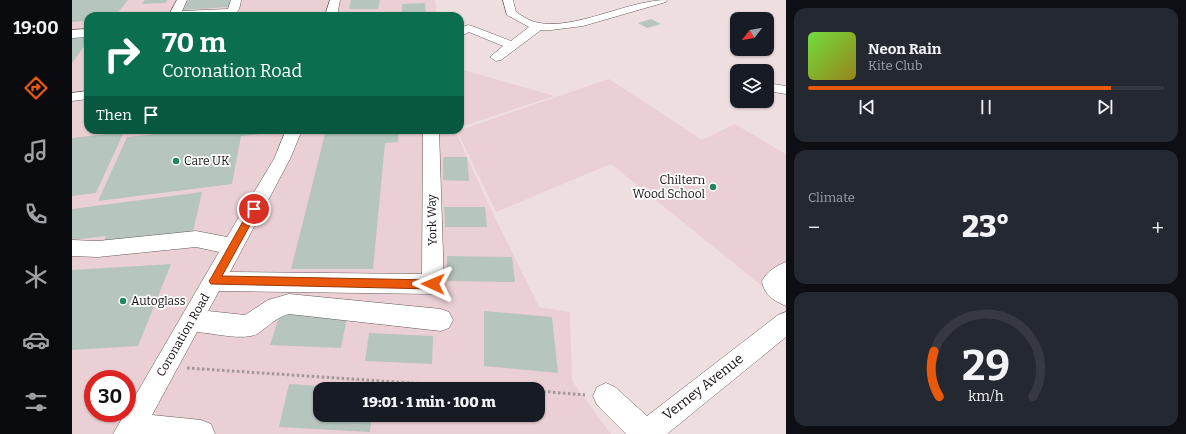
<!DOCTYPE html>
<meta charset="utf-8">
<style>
body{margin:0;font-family:Bitter,serif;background:#242831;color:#f1f3f6;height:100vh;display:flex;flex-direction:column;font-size:15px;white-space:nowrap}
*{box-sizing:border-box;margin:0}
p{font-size:13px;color:#9ea1a6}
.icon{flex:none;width:22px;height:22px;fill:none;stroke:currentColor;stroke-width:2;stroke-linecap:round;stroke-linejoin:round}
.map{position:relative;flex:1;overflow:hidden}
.side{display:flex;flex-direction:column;gap:8px;padding:8px;background:#0d0f14;width:400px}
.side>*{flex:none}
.top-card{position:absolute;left:12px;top:12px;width:380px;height:122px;border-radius:12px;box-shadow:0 1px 3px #0004;background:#0b6e4f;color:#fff;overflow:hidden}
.needle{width:26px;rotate:239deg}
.fabs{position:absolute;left:658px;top:12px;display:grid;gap:8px}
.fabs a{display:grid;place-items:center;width:44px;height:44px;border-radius:8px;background:#171b24;box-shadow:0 1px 3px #0004;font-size:20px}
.speed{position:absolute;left:12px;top:370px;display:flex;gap:8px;font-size:20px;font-weight:700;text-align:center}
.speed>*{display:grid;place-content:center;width:52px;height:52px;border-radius:50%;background:#171b24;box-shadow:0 1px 3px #0004;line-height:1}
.speed .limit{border:6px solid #d22;background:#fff;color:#111}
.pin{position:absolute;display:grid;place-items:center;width:34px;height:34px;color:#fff;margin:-17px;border:2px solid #fff;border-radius:50%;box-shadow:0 1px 4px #0007}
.me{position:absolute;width:44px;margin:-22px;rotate:271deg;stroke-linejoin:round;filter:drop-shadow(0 0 3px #0008)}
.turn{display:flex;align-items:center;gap:14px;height:84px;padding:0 12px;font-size:18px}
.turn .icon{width:52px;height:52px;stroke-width:2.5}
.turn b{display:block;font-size:28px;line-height:34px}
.then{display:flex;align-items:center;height:38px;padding:0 12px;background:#0003;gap:8px;font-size:15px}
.big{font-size:30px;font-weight:800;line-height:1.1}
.side .card{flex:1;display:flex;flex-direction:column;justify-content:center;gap:6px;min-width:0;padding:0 14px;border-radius:12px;background:#242831}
.side .dial{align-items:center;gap:0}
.dial svg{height:104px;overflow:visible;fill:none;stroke:#363941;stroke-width:7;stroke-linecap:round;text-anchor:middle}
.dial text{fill:#f1f3f6;stroke:none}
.song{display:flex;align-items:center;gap:12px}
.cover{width:48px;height:48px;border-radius:6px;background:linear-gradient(135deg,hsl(100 70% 55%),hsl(50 70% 35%))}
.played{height:4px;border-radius:2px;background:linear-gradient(90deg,#ea580c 85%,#363941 85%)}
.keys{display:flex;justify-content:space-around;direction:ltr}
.heat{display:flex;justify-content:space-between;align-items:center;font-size:22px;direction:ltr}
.trip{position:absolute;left:241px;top:382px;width:232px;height:40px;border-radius:12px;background:#171b24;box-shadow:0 1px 3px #0004;font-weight:800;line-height:40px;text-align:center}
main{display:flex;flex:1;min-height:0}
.dock{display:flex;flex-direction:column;width:72px;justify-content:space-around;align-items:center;background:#090b0e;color:#9ea1a6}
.dock .icon{width:28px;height:28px}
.dock .selected{color:#ea580c}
.dock b{font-size:18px;color:#f1f3f6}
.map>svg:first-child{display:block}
.built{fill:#ead0d4;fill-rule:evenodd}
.building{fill:#b6c5bd}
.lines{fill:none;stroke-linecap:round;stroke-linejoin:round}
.minor-casing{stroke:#685a5c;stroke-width:1}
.path{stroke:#a49798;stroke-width:3;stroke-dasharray:2.5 2.5;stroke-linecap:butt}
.minor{fill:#fff;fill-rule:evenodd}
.route{fill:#ea580c;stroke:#983908}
.poi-dot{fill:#228660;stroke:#fff;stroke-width:1.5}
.labels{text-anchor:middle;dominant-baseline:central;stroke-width:3.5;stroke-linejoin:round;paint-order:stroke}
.poi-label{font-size:12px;fill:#181213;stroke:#fff;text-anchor:start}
.street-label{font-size:12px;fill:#181213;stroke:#fff}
.near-street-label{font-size:14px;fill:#181213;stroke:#fff}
</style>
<main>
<nav class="dock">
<b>19:00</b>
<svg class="icon selected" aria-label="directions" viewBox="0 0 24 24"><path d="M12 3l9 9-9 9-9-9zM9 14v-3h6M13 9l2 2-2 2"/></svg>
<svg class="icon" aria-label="music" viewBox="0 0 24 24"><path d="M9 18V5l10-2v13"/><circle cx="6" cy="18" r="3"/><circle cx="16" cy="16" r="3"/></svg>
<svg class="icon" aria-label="phone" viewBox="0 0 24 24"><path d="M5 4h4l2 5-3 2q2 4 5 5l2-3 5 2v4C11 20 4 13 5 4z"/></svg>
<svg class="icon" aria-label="climate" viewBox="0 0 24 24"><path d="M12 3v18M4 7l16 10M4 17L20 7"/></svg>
<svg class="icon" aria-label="car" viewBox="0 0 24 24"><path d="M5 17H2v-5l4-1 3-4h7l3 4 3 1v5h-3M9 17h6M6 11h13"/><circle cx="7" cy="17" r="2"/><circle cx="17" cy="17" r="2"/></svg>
<svg class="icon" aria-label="filters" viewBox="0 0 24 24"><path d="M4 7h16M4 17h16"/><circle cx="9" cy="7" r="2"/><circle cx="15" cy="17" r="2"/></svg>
</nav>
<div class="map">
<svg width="714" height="434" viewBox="0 0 714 434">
<rect width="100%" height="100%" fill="#efdee0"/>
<!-- built -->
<path class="built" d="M 0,0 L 363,0 L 365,16 L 16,16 L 16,130 L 383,130 L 414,199 L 467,307 L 498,312 L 500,381 L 539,434 L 0,434 ZM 21,379 L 55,379 L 55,413 L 21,413 ZM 248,389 L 466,389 L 466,415 L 248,415 Z
M 388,69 L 483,96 L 388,127 Z
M 537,79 L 630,140 L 663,124 L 714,154 L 714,301 L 711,303 L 539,164 L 424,212 L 385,131 Z"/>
<!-- building -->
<path class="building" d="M 0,0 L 56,0 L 43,16 L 16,16 L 16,21 L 0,22 Z
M 73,0 L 95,0 L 94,3 L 70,4 Z
M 116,0 L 159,0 L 157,7 L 110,10 Z
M 279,0 L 308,0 L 306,9 L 277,9 Z
M 353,3 L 354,16 L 330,16 L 330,4 Z
M 579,19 L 589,24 L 575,28 L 566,23 Z
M 16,34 L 16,41 L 0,63 L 0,36 Z
M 122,130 L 188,130 L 188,134 L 169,136 L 160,184 L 26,201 L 55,137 Z
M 254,130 L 327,130 L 326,142 L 313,143 L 301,269 L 219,269 Z
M 52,132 L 24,193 L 0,196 L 0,138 Z
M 371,157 L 395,157 L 397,181 L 371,180 Z
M 130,192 L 121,232 L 30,245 L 34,236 L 0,240 L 0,209 Z
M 372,207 L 413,207 L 415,227 L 373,227 Z
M 375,256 L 440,257 L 443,282 L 375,281 Z
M 99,264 L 66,346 L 0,350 L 0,270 Z
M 412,311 L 480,317 L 486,373 L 412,366 Z
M 208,314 L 275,317 L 269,348 L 198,345 Z
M 297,333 L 361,336 L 360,364 L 293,361 Z
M 217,384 L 279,388 L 248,389 L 248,415 L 300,415 L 298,432 L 207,427 Z"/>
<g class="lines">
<defs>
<path id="minor" d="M 105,0 L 115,0 L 110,11 L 156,9 L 159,0 L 169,0 C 168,7 167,13 159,15 L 100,16 L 98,13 Z
M 258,0 L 268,0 L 265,16 L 253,16 Z
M 431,0 L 441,0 L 444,12 C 450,16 456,20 463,22 C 501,32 555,0 595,0 L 594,2 L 511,26 L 479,30 L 469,30 L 429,60 L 424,61 L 418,57 L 431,46 L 397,32 L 388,37 L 388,28 L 396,25 L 400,26 L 439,41 L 457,27 L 435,15 Z
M 16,29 L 16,37 L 0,38 L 0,30 Z
M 695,83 L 714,86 L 714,94 L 695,91 Z
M 16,91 L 16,99 L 0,101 L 0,93 Z
M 214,130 L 230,130 L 218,159 L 158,272 L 350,274 L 351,130 L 367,130 L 372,284 L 369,291 L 361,294 L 147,291 L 136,311 L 173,315 L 196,300 L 217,294 L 369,309 L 377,312 L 381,320 L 377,328 L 369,331 L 217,314 C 204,317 196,327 185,334 C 172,341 140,333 125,332 L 80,415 L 129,420 L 139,424 L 143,434 L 41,434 L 147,252 L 124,247 L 26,257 L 0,256 L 0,240 L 26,241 L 124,231 L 155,237 L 202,159 Z
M 714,262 L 714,306 C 702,301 692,295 690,281 C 695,271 704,266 714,262 Z
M 714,312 L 714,337 L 595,434 L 554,434 L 525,405 L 521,396 L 525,387 L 534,383 L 543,387 L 575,416 L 706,315 Z"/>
</defs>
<!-- minor casing -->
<use href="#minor" class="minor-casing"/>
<!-- path -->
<path class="path" d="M 115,368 L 430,389
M 466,391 L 513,395"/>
<!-- minor -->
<use href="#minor" class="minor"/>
</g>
<!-- route -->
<path class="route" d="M 182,206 L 187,209 L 150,276 L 361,280 L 364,281 L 366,284 L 364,287 L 361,289 L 139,284 L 137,281 L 139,278 L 179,207 Z"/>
<!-- markers -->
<g class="poi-dot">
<circle cx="104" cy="161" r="4"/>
<circle cx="641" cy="187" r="4"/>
<circle cx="51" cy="301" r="4"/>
</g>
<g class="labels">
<!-- poi labels -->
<g class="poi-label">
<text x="112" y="161">Care UK</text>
<text x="633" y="180" text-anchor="end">Chiltern<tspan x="633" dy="14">Wood School</tspan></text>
<text x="59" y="301">Autoglass</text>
</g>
<!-- street labels -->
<g class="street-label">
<text transform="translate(360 220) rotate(-91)">York Way</text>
<text transform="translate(111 335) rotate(-60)">Coronation Road</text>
</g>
<!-- near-street labels -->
<g class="near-street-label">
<text transform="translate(631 387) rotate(-38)">Verney Avenue</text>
</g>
</g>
</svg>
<div class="fabs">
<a><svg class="needle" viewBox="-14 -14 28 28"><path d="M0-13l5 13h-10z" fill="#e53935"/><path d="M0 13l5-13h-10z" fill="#9ea1a6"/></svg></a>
<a><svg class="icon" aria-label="layers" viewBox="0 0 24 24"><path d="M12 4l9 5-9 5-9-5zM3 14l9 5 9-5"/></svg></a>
</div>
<div class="speed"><div class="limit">30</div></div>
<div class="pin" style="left:182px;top:209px;background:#d93025"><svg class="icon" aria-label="arrive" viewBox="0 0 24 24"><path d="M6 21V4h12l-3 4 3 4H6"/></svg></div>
<svg class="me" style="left:361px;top:284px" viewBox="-20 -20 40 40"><path d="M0-17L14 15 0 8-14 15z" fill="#ea580c" stroke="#fff" stroke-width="4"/></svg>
<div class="trip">19:01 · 1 min · 100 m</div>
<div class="top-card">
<div class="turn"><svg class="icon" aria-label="right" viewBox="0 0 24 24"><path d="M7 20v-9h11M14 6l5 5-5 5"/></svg><div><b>70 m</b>Coronation Road</div></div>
<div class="then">Then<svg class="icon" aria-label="arrive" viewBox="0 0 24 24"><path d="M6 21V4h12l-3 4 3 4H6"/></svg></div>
</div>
</div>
<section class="side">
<div class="card">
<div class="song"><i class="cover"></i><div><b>Neon Rain</b><p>Kite Club</p></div></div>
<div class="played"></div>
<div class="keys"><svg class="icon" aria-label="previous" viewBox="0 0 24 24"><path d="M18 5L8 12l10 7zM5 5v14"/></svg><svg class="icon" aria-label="pause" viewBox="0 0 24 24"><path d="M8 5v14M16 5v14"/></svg><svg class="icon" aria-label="next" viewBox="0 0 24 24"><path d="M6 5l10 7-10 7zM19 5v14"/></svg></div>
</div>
<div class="card"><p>Climate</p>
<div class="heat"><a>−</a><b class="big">23°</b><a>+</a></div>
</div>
<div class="card dial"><svg viewBox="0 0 100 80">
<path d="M14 69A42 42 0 1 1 86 69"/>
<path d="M14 69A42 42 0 0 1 10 34" stroke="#ea580c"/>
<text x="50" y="56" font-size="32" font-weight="700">29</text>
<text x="50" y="72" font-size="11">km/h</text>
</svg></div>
</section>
</main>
